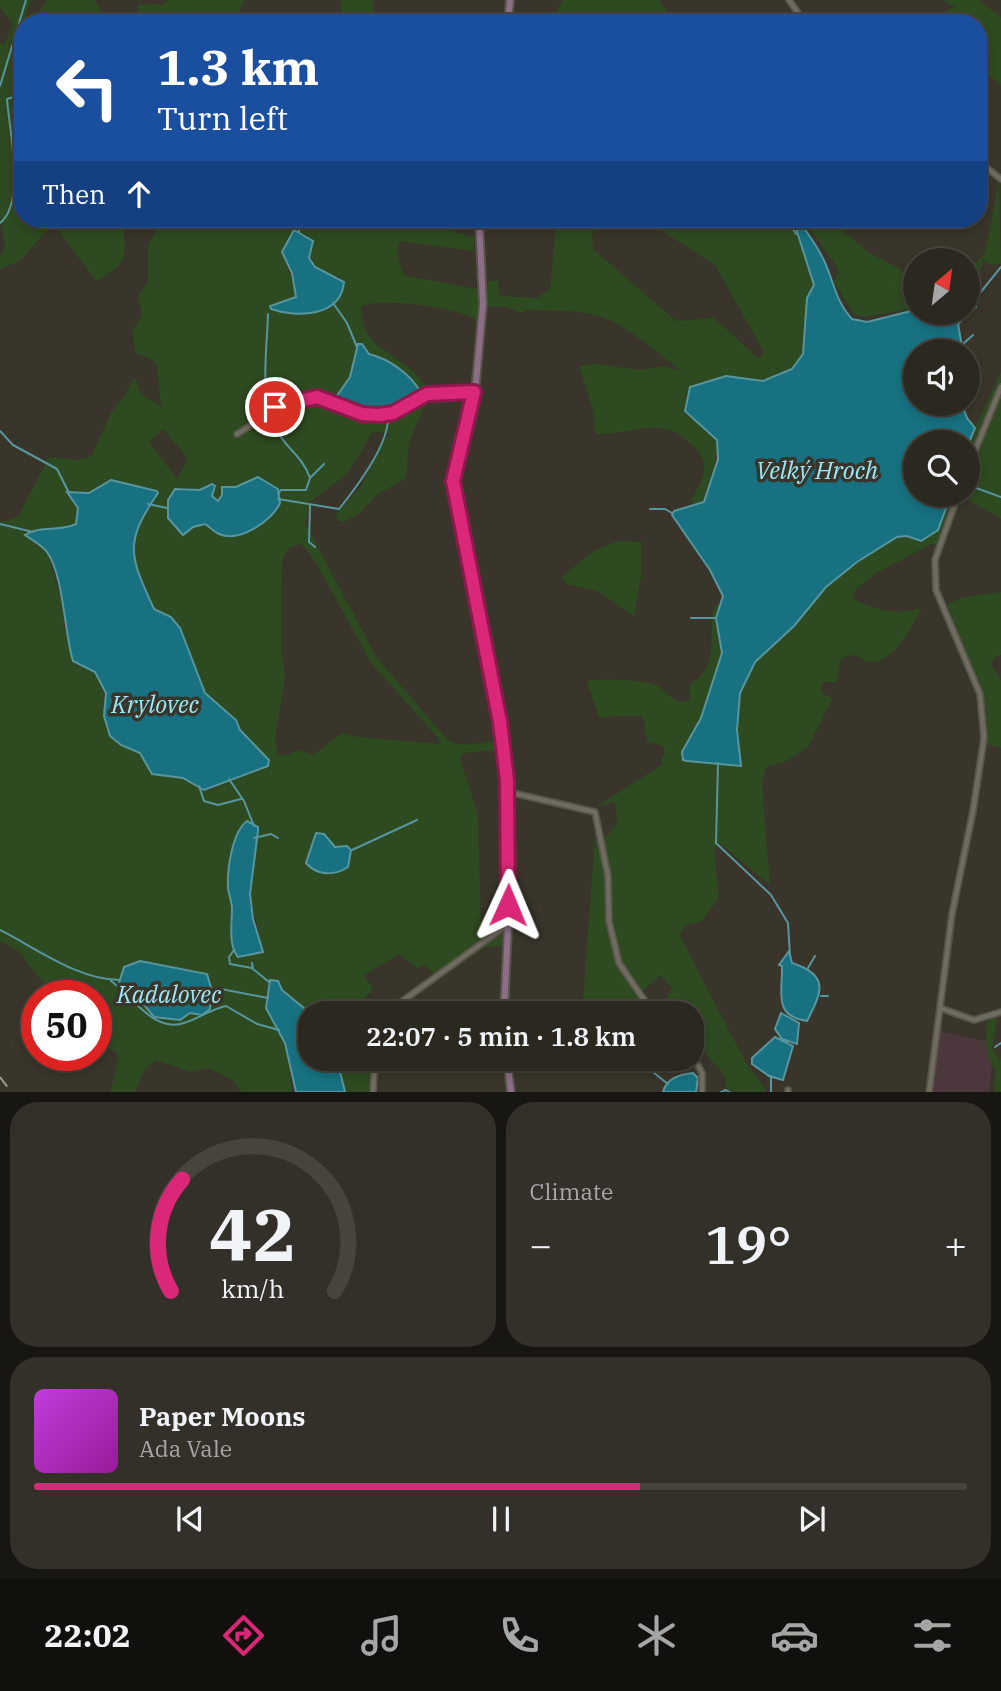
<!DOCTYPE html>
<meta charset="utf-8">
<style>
body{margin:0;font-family:"IBM Plex Serif",serif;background:#333029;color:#f1f3f6;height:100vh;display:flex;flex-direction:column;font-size:26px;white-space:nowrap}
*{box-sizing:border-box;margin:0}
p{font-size:23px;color:#a6a6a5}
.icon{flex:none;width:38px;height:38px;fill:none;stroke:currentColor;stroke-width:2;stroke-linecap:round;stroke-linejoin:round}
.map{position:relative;height:1092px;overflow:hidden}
.side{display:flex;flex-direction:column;gap:10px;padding:10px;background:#181612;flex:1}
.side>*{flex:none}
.guide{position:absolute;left:14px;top:14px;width:973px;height:214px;border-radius:28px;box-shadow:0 4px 10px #0003,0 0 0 2px #47443e;background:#1a4fa0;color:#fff;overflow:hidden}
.needle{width:46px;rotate:29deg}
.fabs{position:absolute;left:903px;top:248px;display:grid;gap:14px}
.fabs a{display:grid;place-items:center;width:77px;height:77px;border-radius:50%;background:#2b2820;box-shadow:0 4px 10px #0003,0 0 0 2px #47443e;font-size:35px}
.speed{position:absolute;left:21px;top:980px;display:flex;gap:14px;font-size:35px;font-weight:700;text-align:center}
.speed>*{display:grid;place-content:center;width:91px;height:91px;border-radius:50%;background:#2b2820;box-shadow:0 4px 10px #0003,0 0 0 2px #47443e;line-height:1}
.speed .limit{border:10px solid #d22;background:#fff;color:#111}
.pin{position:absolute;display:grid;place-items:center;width:60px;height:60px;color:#fff;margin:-30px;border:4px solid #fff;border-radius:50%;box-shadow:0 2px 7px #0007}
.me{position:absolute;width:77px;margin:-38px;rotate:1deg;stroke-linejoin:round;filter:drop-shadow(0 0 5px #0008)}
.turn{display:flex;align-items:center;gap:24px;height:147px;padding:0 28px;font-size:32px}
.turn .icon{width:91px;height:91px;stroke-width:2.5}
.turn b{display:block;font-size:49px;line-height:60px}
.then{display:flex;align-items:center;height:66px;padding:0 28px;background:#0003;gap:14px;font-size:26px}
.big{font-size:52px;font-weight:600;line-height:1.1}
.side .tile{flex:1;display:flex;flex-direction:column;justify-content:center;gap:10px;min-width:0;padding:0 24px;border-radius:28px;background:#333029}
.side .dial{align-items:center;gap:0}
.dial svg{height:182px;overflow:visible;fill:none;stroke:#47443e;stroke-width:7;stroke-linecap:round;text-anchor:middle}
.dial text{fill:#f1f3f6;stroke:none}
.song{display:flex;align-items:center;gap:21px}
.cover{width:84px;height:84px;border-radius:10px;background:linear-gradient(135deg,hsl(290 70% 55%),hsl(300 70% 35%))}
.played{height:7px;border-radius:4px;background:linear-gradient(90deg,#db2777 65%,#47443e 65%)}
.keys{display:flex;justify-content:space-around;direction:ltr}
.heat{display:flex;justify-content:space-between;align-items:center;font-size:38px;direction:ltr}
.side .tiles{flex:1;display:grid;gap:10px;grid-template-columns:1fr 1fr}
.tile:last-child{grid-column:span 2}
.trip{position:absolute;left:298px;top:1001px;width:406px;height:70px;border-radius:28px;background:#2b2820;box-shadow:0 4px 10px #0003,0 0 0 2px #47443e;font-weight:600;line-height:70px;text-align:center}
.tab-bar{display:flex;height:112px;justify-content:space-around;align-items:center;background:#11100d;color:#a6a6a5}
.tab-bar .icon{width:49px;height:49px}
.tab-bar .selected{color:#db2777}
.tab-bar b{font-size:32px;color:#f1f3f6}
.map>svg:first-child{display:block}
.industrial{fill:#4b373c}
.green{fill:#2e4a20;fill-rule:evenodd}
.water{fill:#177180;stroke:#58969f;stroke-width:2}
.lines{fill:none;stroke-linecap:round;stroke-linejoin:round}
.stream{stroke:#58969f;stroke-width:2}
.minor-casing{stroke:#565349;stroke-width:8}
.major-casing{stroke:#565349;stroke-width:10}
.minor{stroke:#706b5f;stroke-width:4.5}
.major{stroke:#8c6e87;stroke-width:6}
.rail{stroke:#9b988f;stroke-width:2;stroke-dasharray:12 12;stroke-linecap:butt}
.route-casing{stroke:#8e194d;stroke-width:18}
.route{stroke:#db2777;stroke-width:12}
.labels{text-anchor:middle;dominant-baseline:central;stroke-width:7;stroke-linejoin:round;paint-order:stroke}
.water-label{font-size:24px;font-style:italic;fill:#9ae8f7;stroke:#39352a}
</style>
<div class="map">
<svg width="1001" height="1093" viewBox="0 0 1001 1093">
<rect width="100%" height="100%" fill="#39352a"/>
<!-- industrial -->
<path class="industrial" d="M 937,1031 L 986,1041 L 992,1065 L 989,1092 L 930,1093 Z"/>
<!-- green -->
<path class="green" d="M 0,0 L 31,0 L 17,40 L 23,46 L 23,74 L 17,75 L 14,100 L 18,111 L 23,111 L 23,219 L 123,219 C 125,255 132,262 96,281 L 53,223 L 20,261 L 0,269 L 0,257 L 5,246 L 0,217 L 0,44 L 5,44 L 13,23 L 0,8 Z
M 46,0 L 94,0 L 108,23 L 34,23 Z
M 169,0 L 244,0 L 237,17 L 222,23 L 138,23 L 138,5 L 163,4 Z
M 341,0 L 373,0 L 374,23 L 341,23 Z
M 562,0 L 659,0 L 675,23 L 649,23 L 643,14 L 647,23 L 559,23 L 557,10 Z
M 943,0 L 978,0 L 1001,17 L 1001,85 L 978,68 L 978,23 L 935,23 L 948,9 L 956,8 Z
M 999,180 L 1001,264 L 990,265 L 983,259 L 980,274 L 968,278 L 968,269 L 982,257 L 986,248 Z
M 154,219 L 367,219 L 425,224 L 474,237 L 474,251 L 400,241 L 397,252 L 403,275 L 476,289 L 480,284 L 477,321 C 469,308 373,296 361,307 C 363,344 381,346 407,366 C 416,373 422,383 431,389 L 409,443 L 406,478 L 378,494 L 360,513 L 342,523 L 335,516 L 362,485 L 382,441 L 391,434 L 373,431 L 348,473 L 310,502 L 305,523 L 377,658 L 446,738 C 458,750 481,742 496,740 L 497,734 L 499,753 L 497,750 L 464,753 L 460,759 L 478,814 L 481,930 L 488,934 L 501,926 L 503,920 L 502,946 L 486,947 L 439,979 L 425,965 L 417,968 L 399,954 L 364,975 L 373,989 L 362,1001 L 349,1007 L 350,1013 L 310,1013 L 282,990 L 278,981 L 269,982 L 265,1002 L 287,1049 L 292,1092 L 241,1092 L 232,1080 L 208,1068 L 191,1072 L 156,1060 L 145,1069 L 135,1092 L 110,1093 L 119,1056 L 116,1052 L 96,1045 L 96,996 L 54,996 L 17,950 L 0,941 L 0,522 L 18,517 L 49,457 L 78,460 L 91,456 L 112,411 L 125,395 L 133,378 L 136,379 L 141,394 L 161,406 L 157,365 L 151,359 L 135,353 L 133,329 L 142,316 L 138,296 L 148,282 L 148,245 L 155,232 ZM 294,230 L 310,237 L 309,258 L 314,267 L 334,279 L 324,309 C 307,318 294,311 277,304 L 291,301 L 297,293 L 282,253 ZM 358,344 L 362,344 C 375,363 400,366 418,387 L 387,409 L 349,406 L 345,385 L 354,365 ZM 163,429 L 188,459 L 177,479 L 149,442 ZM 264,479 L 278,489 L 280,503 C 266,534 231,538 205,524 L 193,527 L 167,513 L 167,505 L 180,487 L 200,490 L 209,484 L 212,496 L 218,501 L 222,495 L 221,490 L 227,486 L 236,487 ZM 111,480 L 157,491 L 158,494 C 123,546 130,555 154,609 L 171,617 L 180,628 L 205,693 L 236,719 L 240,730 L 265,757 L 230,781 L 209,790 L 183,778 L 152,774 L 140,753 L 126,748 L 110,736 C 105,711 108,695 95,672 L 78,666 L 71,653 L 64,626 L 62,603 L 48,553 L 25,535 C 42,528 60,532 77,524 L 78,508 L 68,495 L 89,493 ZM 300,544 L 307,549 L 320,570 L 371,663 L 438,738 L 440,744 L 357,737 L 342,733 L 313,755 L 298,750 L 284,756 L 278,754 L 275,739 L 285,677 L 281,647 L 282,562 L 288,548 ZM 257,827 L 250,894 L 263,952 L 250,954 L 228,891 L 233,848 ZM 140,961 L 207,974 L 212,991 L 196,1013 L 184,1016 L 151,1015 L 141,1001 L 119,983 L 120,976 Z
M 538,219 L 601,219 L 592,235 L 593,249 L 676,321 L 714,318 L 759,359 L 764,352 L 715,265 L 643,219 L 792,219 L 814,285 L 807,298 L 803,354 L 792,369 L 763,381 L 726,377 L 690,387 C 671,420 713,421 718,447 L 707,495 L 700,505 L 693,507 L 692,499 C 703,479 712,464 693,446 C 661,413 635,435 595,434 L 594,413 L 579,366 L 597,364 L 640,370 L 664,366 L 681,371 C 658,353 626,324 598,316 C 576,309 549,311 526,310 L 522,313 L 506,307 L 486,306 L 488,282 L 498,280 L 499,296 L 537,298 L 550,289 L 556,224 Z
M 800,219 L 829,219 L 868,252 L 915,277 L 915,308 L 864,317 L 854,314 L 834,282 L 839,271 C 827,253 816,234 800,219 Z
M 1001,372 L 1001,519 L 965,498 L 960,504 L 942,550 L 933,543 L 876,573 L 855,590 L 853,599 C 880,611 893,615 922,608 C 911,626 894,667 867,661 C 863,660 858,656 852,655 L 841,658 L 837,682 L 822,682 L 821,693 L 833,698 L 808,747 L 784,762 L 766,767 L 762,783 L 770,885 L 719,843 L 714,852 L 719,898 L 701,922 L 686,925 L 679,934 L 745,1061 L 767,1092 L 733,1092 L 726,1087 C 728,1072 714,1066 707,1055 C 703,1048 707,1052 705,1044 C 701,1032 691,1027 691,1013 L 660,1013 L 672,988 L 660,975 L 642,992 L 626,969 L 621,971 L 649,1013 L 582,1013 L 596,824 L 604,839 L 617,824 L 615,802 L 596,807 L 663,764 L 661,759 L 665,753 L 663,746 L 647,742 L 644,720 L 640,716 L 599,717 L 587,681 C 598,678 642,680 653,684 C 665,688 673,703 686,702 L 690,697 L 690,684 C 719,670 709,635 713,609 L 722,600 L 719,607 L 718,641 L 722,653 L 701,718 L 682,752 L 683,760 L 741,766 L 737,730 L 740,693 L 755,662 L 794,626 L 826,587 L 857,562 L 897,537 L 915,538 L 942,523 L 951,495 L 968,495 L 968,443 Z
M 618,541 L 641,542 L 641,577 L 634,616 L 597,591 L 566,584 L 562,577 L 593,551 Z
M 1001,592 L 1001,655 L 994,657 L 991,665 L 1001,680 L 1001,748 L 988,744 L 982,737 L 977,685 L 947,604 L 965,597 Z
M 993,1017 L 997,1020 L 992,1048 L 1001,1061 L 1001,1092 L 994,1092 L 996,1069 C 984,1057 984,1034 989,1019 Z
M 337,1059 L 377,1059 L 374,1092 L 345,1092 Z"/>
<!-- water -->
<path class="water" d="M 793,219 L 797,219 C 808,233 819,248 826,265 C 834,284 837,303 852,319 L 867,322 L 915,310 L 915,313 L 968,313 L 968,305 L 976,301 L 976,307 L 958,324 L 963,352 L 915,352 L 915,404 L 962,404 L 967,418 L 975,428 L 968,445 L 915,443 L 915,495 L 951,495 L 938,530 L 921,541 L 907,536 L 897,537 L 857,562 L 826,587 L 794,626 L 755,662 L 740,693 L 737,730 L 741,766 L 687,761 L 683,760 L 682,752 L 701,718 L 722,653 L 716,618 L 723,596 L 710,570 L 672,515 L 674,511 L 704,502 L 718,459 L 717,440 L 685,411 L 690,387 L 726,376 L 763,381 L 792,369 L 803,354 L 807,298 L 814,285 Z
M 294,230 L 313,241 L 309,258 L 315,267 L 344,282 C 341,317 297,318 271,309 L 270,306 L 296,297 L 292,273 L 282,252 Z
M 358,344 L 362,344 L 369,354 C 389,359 411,374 421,393 C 396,416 363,411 334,400 L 350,377 Z
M 258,477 L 278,489 L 280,503 C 272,521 239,543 219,534 C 214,532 210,527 205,524 L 193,527 L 183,535 L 168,518 L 168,500 L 175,489 L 200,490 L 212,484 L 215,486 L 212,496 L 218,501 L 222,495 L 222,487 L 236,487 Z
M 111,480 L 157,491 L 158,493 C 123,544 130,556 154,609 L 171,617 L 180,628 L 205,693 L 236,720 L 240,730 L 269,760 L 268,766 L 204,790 L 183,778 L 152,774 L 140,753 L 121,745 L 110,736 L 104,716 L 106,693 L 95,672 L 73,661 C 64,632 64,576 47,552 C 42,545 32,540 25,535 C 40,525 60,532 76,524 L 78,508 L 67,492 L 89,493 Z
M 247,821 L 258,827 L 258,831 L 250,894 L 253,919 L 263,952 L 238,957 C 228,945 232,924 232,909 C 232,902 229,895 228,888 C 227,870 232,832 247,821 Z
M 316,833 L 324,834 L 335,847 L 347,846 L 351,850 L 348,867 C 334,876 317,876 306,863 Z
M 789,951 L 792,963 C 830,975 822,992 807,1021 C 772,1016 783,991 782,966 L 779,965 Z
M 140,961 L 207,974 L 212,991 L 210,1009 L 202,1015 L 190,1013 L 180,1020 L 154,1017 L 141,1001 L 119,983 L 124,967 Z
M 270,980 L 278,981 L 282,990 L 310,1013 L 310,1059 L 337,1059 L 345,1092 L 296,1092 L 285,1043 L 266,1008 Z
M 781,1013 L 799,1023 L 797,1044 L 782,1039 L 775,1029 Z
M 775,1037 L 793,1046 L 783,1080 L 769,1076 L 752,1064 L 752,1058 Z
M 693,1073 L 698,1078 L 696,1092 L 663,1092 C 666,1079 680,1074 693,1073 Z"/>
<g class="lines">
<!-- stream -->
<path class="stream" d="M 0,86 L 26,0
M 786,219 L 796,234
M 0,223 C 26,203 9,129 7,99 L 14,97
M 299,232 L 299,219
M 333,303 L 347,323 L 357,347
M 972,303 L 1001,267
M 268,314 C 267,351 259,395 276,429 C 286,449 302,455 310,478 L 306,490 L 281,490 L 278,494
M 964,343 L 973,335
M 0,431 L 13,445 L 57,469 L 69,493
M 310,478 L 324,464
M 968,485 L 1001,497
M 278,499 L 339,509 C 355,489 397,435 386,409
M 148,504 L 167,508
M 310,506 L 309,542 L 315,547
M 650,509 L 665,509 L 672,513
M 0,524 L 33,532
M 691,618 L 716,618
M 718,763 L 716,843 L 771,895 L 788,923 L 790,956
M 229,779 L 244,801 L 254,826
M 199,786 L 204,801 L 218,805 L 241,799
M 254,838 L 271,834 L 278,838
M 352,850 L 417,820
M 0,930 C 36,948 78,980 120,980
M 234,950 L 229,957 L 230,964 L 252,968
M 252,963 L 253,969 L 269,982
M 808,968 L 815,956
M 111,981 C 133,997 154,1033 184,1023 C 198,1019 211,1009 226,1006 L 257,1024 L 279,1030
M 212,991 L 221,989 L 268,998
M 821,996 L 828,996
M 995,1047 L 1001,1043
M 644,1065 L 668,1084
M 719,1093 L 726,1090 L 731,1093
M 771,1093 L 771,1076"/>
<defs>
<path id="minor" d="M 789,0 L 805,23
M 978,161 L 1001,179
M 237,434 C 262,420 282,396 314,397 C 341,399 362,423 393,413 C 405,410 414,399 426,394 C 440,388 459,392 474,392
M 968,468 L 1001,387
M 508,792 L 595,812 L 608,876 L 609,921 L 619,963 L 653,1013
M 940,1008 L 974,1020 L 1001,1012
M 386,1013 L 507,925
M 691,1052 L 702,1073 L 702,1093
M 373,1093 L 375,1059
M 788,1093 L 788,1090
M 929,1093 L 952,914 L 973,811 L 984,738 L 980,694 L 936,590 L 935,560 L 958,495"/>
<path id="major" d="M 508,23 L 510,0
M 479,219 L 483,304 L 476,382 L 453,481 L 500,722 L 507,780 L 510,884 L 504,1013
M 507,1059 L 511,1093"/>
</defs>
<!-- minor casing -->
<use href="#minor" class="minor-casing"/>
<!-- major casing -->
<use href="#major" class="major-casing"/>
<!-- minor -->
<use href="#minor" class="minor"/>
<!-- major -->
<use href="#major" class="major"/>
<!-- rail -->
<path class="rail" d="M 0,1077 L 12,1093"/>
</g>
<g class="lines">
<defs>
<path id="route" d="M 275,407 L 317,397 L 362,414 L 379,415 L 393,413 L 427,394 L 474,392 L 453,481 L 500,722 L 507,780 L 508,905"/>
</defs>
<!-- route casing -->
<use href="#route" class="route-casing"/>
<!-- route -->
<use href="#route" class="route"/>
</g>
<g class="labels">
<!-- water labels -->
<g class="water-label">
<text x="817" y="470">Velký Hroch</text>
<text x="155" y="704">Krylovec</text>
<text x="169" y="994">Kadalovec</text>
</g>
</g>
</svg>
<div class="fabs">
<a><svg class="needle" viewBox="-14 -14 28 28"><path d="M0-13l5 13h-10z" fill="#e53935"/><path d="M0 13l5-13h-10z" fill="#a6a6a5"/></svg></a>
<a><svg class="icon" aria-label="sound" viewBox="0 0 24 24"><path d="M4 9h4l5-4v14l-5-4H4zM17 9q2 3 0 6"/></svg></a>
<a><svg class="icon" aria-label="search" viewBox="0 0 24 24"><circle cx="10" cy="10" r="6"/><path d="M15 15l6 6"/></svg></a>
</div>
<div class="speed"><div class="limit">50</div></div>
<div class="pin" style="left:275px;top:407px;background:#d93025"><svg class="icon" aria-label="arrive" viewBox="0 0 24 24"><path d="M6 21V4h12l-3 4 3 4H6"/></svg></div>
<svg class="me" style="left:508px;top:905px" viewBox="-20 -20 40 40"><path d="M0-17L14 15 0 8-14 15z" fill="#db2777" stroke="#fff" stroke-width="4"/></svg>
<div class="trip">22:07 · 5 min · 1.8 km</div>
<div class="guide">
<div class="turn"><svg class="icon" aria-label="left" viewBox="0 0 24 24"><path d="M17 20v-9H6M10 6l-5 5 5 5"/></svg><div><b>1.3 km</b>Turn left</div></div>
<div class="then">Then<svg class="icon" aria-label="ahead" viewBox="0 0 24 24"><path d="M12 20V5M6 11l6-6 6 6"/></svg></div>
</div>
</div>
<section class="side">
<div class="tiles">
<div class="tile dial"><svg viewBox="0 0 100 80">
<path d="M14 69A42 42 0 1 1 86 69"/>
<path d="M14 69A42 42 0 0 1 19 20" stroke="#db2777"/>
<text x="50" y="56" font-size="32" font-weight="700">42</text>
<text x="50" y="72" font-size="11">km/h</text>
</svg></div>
<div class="tile"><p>Climate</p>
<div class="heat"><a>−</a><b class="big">19°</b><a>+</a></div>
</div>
<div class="tile">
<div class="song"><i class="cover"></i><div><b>Paper Moons</b><p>Ada Vale</p></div></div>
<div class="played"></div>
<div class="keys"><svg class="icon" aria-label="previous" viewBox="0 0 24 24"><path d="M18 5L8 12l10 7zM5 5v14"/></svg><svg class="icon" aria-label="pause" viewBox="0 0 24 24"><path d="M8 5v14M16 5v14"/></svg><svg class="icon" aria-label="next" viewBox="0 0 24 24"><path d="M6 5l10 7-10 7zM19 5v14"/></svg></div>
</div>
</div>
</section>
<nav class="tab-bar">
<b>22:02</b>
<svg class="icon selected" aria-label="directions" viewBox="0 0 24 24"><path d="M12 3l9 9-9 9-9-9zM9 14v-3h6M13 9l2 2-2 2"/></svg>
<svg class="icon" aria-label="music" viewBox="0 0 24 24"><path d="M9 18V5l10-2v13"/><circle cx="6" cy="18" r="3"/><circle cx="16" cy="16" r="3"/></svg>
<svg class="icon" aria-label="phone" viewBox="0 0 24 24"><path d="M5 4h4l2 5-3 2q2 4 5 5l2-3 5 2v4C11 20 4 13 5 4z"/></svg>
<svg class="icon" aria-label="climate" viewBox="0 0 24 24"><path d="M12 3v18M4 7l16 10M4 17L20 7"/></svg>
<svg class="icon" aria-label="car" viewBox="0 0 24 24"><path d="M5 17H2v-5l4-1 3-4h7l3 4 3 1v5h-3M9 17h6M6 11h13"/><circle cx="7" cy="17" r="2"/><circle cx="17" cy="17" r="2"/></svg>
<svg class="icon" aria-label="filters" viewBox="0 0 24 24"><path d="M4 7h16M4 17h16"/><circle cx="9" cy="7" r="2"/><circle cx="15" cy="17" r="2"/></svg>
</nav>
